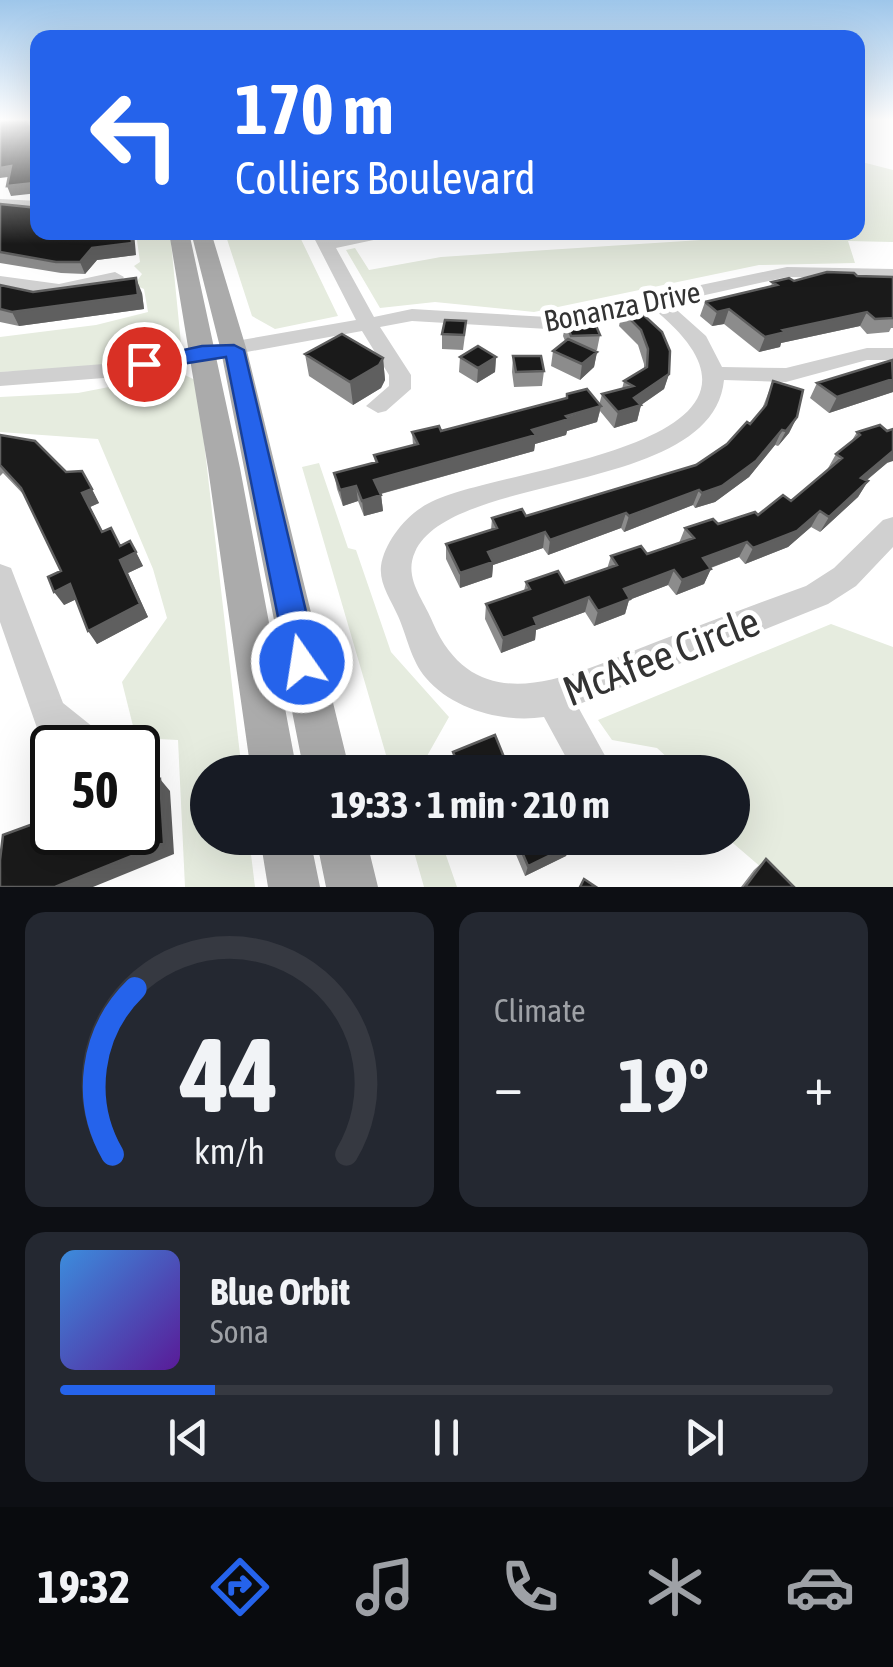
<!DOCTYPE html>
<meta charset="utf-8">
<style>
body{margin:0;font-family:"Asap Condensed",sans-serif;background:#242831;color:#f1f3f6;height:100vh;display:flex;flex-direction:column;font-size:38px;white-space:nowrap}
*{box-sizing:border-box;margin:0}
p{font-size:32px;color:#9ea1a6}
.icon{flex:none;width:55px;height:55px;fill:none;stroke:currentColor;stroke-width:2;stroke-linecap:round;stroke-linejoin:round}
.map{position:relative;height:887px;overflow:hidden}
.side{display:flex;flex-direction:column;gap:25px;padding:25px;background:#0d0f14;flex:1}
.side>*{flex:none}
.top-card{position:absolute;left:30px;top:30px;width:835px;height:210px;border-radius:20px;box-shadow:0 10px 40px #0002;background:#2563eb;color:#fff;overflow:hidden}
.speed{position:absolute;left:30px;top:725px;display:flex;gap:20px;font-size:50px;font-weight:700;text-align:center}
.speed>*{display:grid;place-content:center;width:130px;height:130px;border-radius:50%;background:#171b24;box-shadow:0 10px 40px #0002;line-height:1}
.speed .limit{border:5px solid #111;border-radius:15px;background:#fff;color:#111}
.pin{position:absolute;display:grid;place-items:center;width:85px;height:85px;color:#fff;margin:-42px;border:5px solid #fff;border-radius:50%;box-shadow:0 2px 10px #0007}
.me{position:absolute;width:110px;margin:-55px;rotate:347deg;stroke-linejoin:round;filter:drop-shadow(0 0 8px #0008)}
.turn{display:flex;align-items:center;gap:35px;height:210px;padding:0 40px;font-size:45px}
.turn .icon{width:130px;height:130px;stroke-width:2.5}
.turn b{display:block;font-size:70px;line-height:85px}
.big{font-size:75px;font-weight:700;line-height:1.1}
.side .widget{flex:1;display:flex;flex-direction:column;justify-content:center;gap:15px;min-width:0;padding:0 35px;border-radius:20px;background:#242831}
.side .dial{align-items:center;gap:0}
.dial svg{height:260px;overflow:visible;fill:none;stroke:#363941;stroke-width:7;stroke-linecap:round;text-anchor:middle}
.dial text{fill:#f1f3f6;stroke:none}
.song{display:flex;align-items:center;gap:30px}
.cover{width:120px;height:120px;border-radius:15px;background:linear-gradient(135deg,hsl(210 70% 55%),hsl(270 70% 35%))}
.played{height:10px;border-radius:5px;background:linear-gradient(90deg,#2563eb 20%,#363941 20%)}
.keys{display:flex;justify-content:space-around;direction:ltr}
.heat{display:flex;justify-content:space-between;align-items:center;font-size:55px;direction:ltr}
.side .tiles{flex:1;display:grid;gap:25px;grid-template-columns:1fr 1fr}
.widget:last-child{grid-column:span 2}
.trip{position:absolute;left:190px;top:755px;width:560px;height:100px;border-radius:50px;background:#171b24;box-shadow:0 10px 40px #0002;font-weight:700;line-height:100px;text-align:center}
.menu{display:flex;height:160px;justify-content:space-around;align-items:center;background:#090b0e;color:#9ea1a6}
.menu .icon{width:70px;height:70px}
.menu .on{color:#2563eb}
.menu b{font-size:45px;color:#f1f3f6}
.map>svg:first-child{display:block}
.green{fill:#e6ecdf}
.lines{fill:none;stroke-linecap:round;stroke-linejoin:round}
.minor{fill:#d0d0d0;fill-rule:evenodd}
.major{fill:#ababab;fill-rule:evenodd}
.wall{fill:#8c8c8c}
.shaded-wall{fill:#5f5f5f}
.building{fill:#1a1a1a;stroke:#5f5f5f;stroke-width:2.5}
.route{fill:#2563eb;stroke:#184099;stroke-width:2.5}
.labels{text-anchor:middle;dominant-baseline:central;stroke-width:10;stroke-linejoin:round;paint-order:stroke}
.far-street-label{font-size:30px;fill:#333;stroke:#fff}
.near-street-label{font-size:42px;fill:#333;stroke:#fff}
</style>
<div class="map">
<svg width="893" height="887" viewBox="0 0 893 887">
<rect width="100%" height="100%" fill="#fff"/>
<!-- green -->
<path class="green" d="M 858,161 L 893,170 L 893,242 L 848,241 L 855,263 L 759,265 L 534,312 L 435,302 L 380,308 L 346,250 L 355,248 L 369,270 L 441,257 L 701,240 L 694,233 L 858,232 Z
M 136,233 L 170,233 L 181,343 C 127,372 60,369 0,372 L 0,337 L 96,325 L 148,312 L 144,289 L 134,285 L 142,274 L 134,266 L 140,262 Z
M 225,233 L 298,233 L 338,316 L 275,329 L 252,316 Z
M 181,373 L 197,381 L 242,772 L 208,772 L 208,838 L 249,838 L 255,887 L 185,887 L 178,740 L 136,738 L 122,682 L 167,618 L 153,569 L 98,439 L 0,432 L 0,397 L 78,393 Z
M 319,463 L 348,548 L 356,550 L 391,652 L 449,717 L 418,772 L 391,772 L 302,467 Z
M 831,624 L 893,647 L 893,887 L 784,887 L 727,838 L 732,838 L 732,772 L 683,772 L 657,748 L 612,740 L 598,720 Z
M 410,838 L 440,838 L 457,887 L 424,887 Z"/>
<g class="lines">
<!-- minor -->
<path class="minor" d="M 0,199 L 38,201 L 38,211 L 0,209 Z
M 311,232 L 327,232 L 331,239 L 371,232 L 411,232 L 336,248 L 374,317 L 412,309 L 548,317 L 787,267 L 893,269 L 893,279 L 787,277 L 669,303 L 706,336 L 722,367 L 786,368 L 867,348 L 893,348 L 893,360 L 867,360 L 786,382 L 724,380 C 713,496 451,471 415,552 C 403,578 424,600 433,623 C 479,728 579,671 656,642 C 706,623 756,604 806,586 L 834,568 L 883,520 L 893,517 L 893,547 L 856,586 L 828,604 L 577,705 L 614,772 L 574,772 L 544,717 C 504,723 453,710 426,678 C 411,661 407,636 398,616 C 391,600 379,584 381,566 C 385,540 408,513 431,502 C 502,466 826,446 651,307 L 548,329 L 412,321 L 380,327 L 411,375 L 411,389 L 386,411 L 378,413 L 366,406 L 389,386 L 389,375 L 362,331 L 104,378 L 0,386 L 0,372 L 104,364 L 356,320 Z
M 115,272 L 124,277 L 121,281 L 59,296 L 0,286 L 0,276 L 59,284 Z
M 0,564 L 11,568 L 63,703 L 93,727 L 99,740 L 96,748 L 60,748 L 37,728 L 0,622 Z"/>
<!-- major -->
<path class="major" d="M 169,232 L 189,232 L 240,468 L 297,772 L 251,772 L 208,468 Z
M 191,232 L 211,232 L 247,351 L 350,772 L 304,772 L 221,351 Z
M 260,838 L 310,838 L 320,887 L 268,887 Z
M 316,838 L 366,838 L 378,887 L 326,887 Z"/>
</g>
<!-- wall -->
<path class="wall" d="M 0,204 L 136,255 L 97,260 L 85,274 L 61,273 L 0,263 Z
M 857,276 L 893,277 L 893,328 L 891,328 L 889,332 L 867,334 L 860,326 L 781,343 L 780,347 L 759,352 L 724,324 L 712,326 L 700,316 L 705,302 L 771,287 L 772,282 Z
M 0,285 L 33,292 L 142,293 L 144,309 L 19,326 L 0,322 Z
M 636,308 L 669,374 L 664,389 L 641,405 L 637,421 L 614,428 L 600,411 L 597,422 L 567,431 L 566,435 L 535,444 L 534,451 L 381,494 L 383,511 L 364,516 L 358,501 L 343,506 L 337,489 L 334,473 L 375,462 L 374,455 L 413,445 L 412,432 L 441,431 L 599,405 L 602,394 L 622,389 L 624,381 L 644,368 L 644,364 L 638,345 L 619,326 L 622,311 Z
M 566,322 L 600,335 L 597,350 L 593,350 L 597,352 L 594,367 L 580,380 L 551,366 L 553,351 L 565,341 L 563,336 Z
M 442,334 L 465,335 L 463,350 L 442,349 Z
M 305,354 L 383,358 L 385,380 L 381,388 L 353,405 L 309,376 Z
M 513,356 L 544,371 L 542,386 L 514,387 L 512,372 Z
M 460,357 L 496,357 L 495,372 L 477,383 L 459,372 Z
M 893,360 L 893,392 L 829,413 L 810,398 L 817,383 Z
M 773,381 L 797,417 L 789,433 L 778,446 L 775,445 L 749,477 L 715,502 L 695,508 L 693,505 L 624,532 L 621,528 L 548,555 L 543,548 L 493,565 L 492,577 L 460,588 L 446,559 L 446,544 L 491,530 L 492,518 L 526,516 L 696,465 L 727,444 L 750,424 L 762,409 Z
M 857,432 L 887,463 L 866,481 L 868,481 L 858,497 L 820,532 L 811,527 L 788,547 L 745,564 L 739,557 L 711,568 L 704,584 L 676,595 L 668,585 L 629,600 L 625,614 L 594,626 L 585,612 L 536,630 L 535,640 L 501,653 L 485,619 L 486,604 L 524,591 L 526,582 L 565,583 L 607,569 L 611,556 L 647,554 L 679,543 L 685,528 L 718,524 L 758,515 L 791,501 L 827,470 L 836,454 L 851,442 Z
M 0,435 L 66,472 L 82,471 L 99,503 L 90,507 L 103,532 L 120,546 L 130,541 L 143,566 L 128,573 L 148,617 L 97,644 L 76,599 L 64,605 L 61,571 L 25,496 L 3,473 L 0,476 Z
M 453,752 L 510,772 L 456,772 L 453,765 Z
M 509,838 L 568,838 L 571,845 L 566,856 L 525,876 Z
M 766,859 L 794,887 L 741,887 L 754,870 Z"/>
<!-- shaded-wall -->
<path class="shaded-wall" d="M 11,166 L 16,176 L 0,178 L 0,168 Z
M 38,168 L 38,193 L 11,196 L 7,186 Z
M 131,232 L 134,232 L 136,255 L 97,260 L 85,274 L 80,262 L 92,248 Z
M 136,278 L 142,293 L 144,309 L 19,326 L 12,312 Z
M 729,309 L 724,324 L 712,326 L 717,312 Z
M 867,312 L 860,326 L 781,343 L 780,347 L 759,352 L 765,337 L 783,330 Z
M 597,352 L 594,367 L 580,380 L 582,364 Z
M 496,357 L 495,372 L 477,383 L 478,368 Z
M 383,358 L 385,380 L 381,388 L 353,405 L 350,382 Z
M 669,374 L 664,389 L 641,405 L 637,421 L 614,428 L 618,412 L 634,398 Z
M 893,379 L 893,392 L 829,413 L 837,397 Z
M 601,406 L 597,422 L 567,431 L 566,435 L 535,444 L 534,451 L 376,495 L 374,480 Z
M 797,417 L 789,433 L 778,446 L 786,431 Z
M 782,430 L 775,445 L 749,477 L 715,502 L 695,508 L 702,493 Z
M 893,451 L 893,461 L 887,463 L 851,493 L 861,478 Z
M 868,481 L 858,497 L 820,532 L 829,517 Z
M 356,486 L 358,501 L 343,506 L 340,490 Z
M 92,489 L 99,503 L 90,507 L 110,546 L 82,493 Z
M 699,490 L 693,505 L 624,532 L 629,516 Z
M 381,495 L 383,511 L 364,516 L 362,501 Z
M 820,511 L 811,527 L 788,547 L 745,564 L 753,548 Z
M 626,513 L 621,528 L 548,555 L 550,540 Z
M 545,532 L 543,548 L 493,565 L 492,577 L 460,588 L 460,573 L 488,552 Z
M 747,542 L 739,557 L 696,573 L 703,558 Z
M 136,552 L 143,566 L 128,573 L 148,617 L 97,644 L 88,631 L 120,560 Z
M 711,569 L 704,584 L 676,595 L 682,580 Z
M 674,570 L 668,585 L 629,600 L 625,614 L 594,626 L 598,611 L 624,589 Z
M 70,584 L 79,598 L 64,605 L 54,592 Z
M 589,597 L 585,612 L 536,630 L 535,640 L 501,653 L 503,638 L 534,618 Z
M 160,779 L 170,791 L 174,854 L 93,887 L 55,887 Z
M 571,845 L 566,856 L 525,876 L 528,866 Z"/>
<!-- building -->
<path class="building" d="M 0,120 L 27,120 L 38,136 L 38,168 L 34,183 L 7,186 L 11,166 L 0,168 Z
M 0,204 L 38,208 L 38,232 L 131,232 L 132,243 L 92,248 L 80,262 L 56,262 L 0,252 Z
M 827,272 L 854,273 L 857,276 L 893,277 L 893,318 L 875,319 L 867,312 L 783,330 L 786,332 L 765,337 L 729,309 L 717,312 L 705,302 L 777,285 L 772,282 L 789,278 L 794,281 Z
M 136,278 L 138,295 L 12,312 L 0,309 L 0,285 L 33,292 Z
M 636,308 L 662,332 L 670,351 L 669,374 L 634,398 L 641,405 L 618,412 L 602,394 L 633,386 L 624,381 L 647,367 L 648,349 L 641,330 L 622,311 Z
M 445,320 L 466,321 L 464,335 L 442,334 Z
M 594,321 L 600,335 L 571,336 L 566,322 Z
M 342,334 L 383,358 L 379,365 L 350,382 L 305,354 Z
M 568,339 L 597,352 L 582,364 L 553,351 Z
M 478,346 L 496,357 L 478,368 L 460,357 Z
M 513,356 L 541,356 L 544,371 L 516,372 Z
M 892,360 L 893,379 L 837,397 L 817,383 Z
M 773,381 L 803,390 L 797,417 L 786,431 L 782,430 L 756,461 L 722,486 L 702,493 L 699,490 L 629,516 L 626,513 L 550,540 L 545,532 L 488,552 L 493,562 L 460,573 L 446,544 L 497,528 L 492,518 L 522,509 L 526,516 L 696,465 L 727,444 L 747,422 L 750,424 L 766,405 Z
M 587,389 L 601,406 L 566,416 L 569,419 L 532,430 L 536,435 L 374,480 L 381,495 L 362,501 L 356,486 L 340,490 L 334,473 L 377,462 L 374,455 L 418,444 L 412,432 L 439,426 L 441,431 L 567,398 L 567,394 Z
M 880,425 L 887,431 L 893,429 L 893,451 L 861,478 L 868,481 L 829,517 L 820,511 L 797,531 L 753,548 L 747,542 L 703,558 L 711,569 L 682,580 L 674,570 L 624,589 L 630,599 L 598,611 L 589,597 L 534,618 L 537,625 L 503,638 L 486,604 L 530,589 L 526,582 L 558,571 L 565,583 L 617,565 L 611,556 L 641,546 L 647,554 L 694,538 L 685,528 L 713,519 L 718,524 L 755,512 L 758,515 L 783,495 L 791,501 L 842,458 L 836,454 L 860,435 L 857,432 Z
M 0,435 L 35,441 L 66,472 L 82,471 L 92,489 L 82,493 L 102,532 L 111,528 L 120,546 L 130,541 L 136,552 L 120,560 L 140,604 L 88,631 L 70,584 L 54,592 L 48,577 L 61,571 L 21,488 L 0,465 Z
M 495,735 L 510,772 L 461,772 L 453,752 Z
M 160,779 L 164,843 L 55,887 L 0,887 L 0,860 L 3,835 L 52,817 L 52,832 L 138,832 L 138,787 Z
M 516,838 L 568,838 L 571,845 L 528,866 Z
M 766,859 L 794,887 L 745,887 Z
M 584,879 L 596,887 L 580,887 Z"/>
<!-- sky -->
<linearGradient id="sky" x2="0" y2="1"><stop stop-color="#9ec6ea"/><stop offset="0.49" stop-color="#fff"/><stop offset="1" stop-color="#fff" stop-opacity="0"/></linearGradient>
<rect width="893" height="244" fill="url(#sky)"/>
<!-- route -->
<path class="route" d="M 234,345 L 244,350 L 318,662 L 313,672 L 302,676 L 292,672 L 287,662 L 226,357 L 144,370 L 134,364 L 137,360 L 202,346 Z"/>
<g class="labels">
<!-- far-street labels -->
<g class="far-street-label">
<text transform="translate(622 306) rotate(-11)">Bonanza Drive</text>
</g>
<!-- near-street labels -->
<g class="near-street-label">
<text transform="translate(661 656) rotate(-21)">McAfee Circle</text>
</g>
</g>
</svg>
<div class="speed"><div class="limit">50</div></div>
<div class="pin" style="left:144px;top:364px;background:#d93025"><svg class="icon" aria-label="arrive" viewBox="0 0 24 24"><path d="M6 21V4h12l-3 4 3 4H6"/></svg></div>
<svg class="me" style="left:302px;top:662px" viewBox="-20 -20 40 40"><circle r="17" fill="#2563eb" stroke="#fff" stroke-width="3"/><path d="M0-11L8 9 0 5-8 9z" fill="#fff"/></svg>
<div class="trip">19:33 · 1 min · 210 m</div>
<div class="top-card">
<div class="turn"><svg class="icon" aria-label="left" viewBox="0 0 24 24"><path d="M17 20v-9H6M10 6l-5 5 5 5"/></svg><div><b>170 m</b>Colliers Boulevard</div></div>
</div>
</div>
<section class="side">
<div class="tiles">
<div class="widget dial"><svg viewBox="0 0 100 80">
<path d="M14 69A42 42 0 1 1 86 69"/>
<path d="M14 69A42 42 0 0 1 21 18" stroke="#2563eb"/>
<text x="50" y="56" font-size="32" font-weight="700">44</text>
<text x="50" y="72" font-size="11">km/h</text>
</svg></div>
<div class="widget"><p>Climate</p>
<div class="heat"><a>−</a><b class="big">19°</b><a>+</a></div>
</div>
<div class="widget">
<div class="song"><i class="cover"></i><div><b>Blue Orbit</b><p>Sona</p></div></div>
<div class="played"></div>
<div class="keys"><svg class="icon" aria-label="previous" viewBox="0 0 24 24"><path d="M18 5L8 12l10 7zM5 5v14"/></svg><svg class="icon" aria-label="pause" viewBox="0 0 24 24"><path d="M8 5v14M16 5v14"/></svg><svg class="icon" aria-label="next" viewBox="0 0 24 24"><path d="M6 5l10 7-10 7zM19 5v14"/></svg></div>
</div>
</div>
</section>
<nav class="menu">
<b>19:32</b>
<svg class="icon on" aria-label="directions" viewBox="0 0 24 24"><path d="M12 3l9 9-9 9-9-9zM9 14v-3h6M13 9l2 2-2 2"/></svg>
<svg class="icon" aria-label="music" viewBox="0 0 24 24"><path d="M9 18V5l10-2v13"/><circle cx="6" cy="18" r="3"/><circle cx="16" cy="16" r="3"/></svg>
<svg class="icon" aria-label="phone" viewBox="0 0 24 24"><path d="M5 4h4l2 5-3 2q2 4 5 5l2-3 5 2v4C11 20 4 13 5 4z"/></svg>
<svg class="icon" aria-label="climate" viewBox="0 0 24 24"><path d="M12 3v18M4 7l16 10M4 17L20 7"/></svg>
<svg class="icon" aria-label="car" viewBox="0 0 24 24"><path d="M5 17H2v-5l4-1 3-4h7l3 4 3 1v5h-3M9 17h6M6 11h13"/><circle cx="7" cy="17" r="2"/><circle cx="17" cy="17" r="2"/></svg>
</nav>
